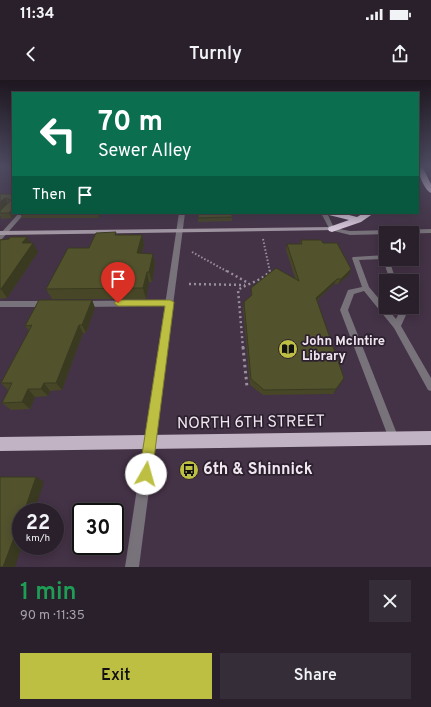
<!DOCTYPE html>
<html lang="en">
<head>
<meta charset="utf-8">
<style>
	:root { --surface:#29202c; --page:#352d38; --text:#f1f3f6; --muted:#a5a3a9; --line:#453e48; --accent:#bdbf43 }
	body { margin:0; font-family:Overpass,sans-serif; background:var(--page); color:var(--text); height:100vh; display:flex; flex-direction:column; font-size:15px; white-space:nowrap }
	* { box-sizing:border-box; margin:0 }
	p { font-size:13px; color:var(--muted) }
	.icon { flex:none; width:22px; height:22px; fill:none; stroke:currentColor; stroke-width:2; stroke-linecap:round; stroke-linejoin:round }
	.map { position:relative; height:487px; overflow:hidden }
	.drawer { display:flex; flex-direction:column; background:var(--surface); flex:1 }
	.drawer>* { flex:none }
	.top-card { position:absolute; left:12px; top:12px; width:407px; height:122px; border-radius:0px; box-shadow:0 2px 10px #0003,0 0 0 1px var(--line); background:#0b6e4f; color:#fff; overflow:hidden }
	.tools { position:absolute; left:379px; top:146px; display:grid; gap:8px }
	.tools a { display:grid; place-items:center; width:40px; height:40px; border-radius:0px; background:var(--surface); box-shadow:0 2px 10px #0003,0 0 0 1px var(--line); font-size:20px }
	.speed { position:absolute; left:12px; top:423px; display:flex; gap:8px; font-size:20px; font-weight:700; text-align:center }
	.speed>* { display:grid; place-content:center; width:52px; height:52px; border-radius:50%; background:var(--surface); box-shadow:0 2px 10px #0003,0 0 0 1px var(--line); line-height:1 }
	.speed small { font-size:10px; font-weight:400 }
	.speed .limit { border:2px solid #111; border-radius:6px; background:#fff; color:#111 }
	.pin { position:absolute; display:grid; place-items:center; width:34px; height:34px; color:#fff; margin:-41px -17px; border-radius:50% 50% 50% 0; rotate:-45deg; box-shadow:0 0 4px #0007 }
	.pin .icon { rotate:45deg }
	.me { position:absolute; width:44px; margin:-22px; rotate:7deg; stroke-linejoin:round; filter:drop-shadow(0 0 3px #0008) }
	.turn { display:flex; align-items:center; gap:14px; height:84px; padding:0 20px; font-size:18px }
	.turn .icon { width:52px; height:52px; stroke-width:2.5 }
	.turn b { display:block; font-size:28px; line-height:34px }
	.then { display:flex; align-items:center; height:38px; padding:0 20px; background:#0003; gap:8px; font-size:15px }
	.round { display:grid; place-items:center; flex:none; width:42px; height:42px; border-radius:0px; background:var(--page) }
	.head { display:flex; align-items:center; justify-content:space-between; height:68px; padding:0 20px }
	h1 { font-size:24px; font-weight:600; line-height:30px; color:#1e9e55 }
	.action { display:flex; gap:8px; margin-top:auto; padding:8px 20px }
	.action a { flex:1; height:46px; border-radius:0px; background:var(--accent); color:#111; font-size:16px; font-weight:600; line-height:46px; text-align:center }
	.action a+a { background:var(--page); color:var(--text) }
	.status { display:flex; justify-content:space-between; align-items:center; height:28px; padding:0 20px; background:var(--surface); direction:ltr }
	.status svg { height:11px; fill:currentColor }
	header { display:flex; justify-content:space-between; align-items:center; height:52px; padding:0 20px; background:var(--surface); font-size:18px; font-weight:600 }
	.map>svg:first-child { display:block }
</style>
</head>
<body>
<div class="status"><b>11:34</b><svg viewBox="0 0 49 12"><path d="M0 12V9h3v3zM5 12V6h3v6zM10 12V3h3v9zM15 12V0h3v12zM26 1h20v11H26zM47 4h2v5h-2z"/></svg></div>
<header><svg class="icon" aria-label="back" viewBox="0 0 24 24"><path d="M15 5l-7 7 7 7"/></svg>Turnly<svg class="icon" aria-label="share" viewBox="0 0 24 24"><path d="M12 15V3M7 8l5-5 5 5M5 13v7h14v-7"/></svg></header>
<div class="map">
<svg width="431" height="487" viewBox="0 0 431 487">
	<rect width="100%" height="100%" fill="#372a3a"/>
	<path fill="#443246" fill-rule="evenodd" d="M0,86H13V133H418V86H431V487H0ZM386,153H412V179H386ZM386,201H412V227H386ZM21,432H55V466H21ZM81,432H115V466H81Z"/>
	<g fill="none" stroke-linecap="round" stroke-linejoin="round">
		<g stroke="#998f9b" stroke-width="2" stroke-dasharray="1.5 2" stroke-linecap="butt">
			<path d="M263,159L270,192"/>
			<path d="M192,172L228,192"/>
		</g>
		<g stroke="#998f9b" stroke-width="2.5" stroke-dasharray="2 3" stroke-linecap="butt">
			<path d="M227,191L248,203"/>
			<path d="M189,204L245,205"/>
			<path d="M243,268L238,210C248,203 262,201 270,191"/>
		</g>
		<path stroke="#998f9b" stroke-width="3" stroke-dasharray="2.5 3.5" stroke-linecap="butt" d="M243,267L247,307"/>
		<g fill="#78727a" fill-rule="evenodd">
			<path d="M19,133H25L2,159L0,160V154Z"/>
			<path d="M386,175V179H389L396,201H390L383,179L359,180L369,207L396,239L398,235L396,227H404L406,235L401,246L431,298V311L428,310L394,248L364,211L354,214L348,230L399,359L398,363L394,364L390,363L389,359L340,230L348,210L362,207L352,178L353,177Z"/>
			<path d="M170,220L174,223L170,226L82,227L78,224L82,221Z"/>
			<path d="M0,221H47L51,224L47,227H0Z"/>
		</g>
		<g fill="#78727a" fill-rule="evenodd">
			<path d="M179,133H185L139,487H125Z"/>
			<path d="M321,133H327L334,148L350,151L431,149V153L350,155L330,150Z"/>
		</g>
		<path fill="#a297a3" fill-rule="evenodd" d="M332,147L335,149L334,150L0,155V151Z"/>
		<path fill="#c1b3c3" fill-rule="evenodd" d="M431,351V365L0,371V357Z"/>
		<g fill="#decde1" fill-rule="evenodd">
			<path d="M418,86H422L431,104V113C424,110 418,93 418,86Z"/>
			<path d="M328,133H341L357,137L364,133H374L361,142L332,152L329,151L328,149L329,147L349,140L329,135Z"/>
		</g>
	</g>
	<g fill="#474727">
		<path d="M0,114H13V133H18L12,138L2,139L0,136Z"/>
		<path d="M20,133H102L99,138H22Z"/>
		<path d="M232,137V141L198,142V138Z"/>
		<path d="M116,155H142L144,165L142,173L153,174L155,184L152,202H149L146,219H52L46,209L89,168Z"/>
		<path d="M27,157L30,163L38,172L7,218L0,219V160Z"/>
		<path d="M301,160L323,163L349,195L338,204H334L317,221L341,303L333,314L263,315L250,305L243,228L244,222L251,216V208L295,198L286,170L287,164H300Z"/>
		<path d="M92,220L95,228L86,253H83L62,310L50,311L48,316L35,317L30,329L11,330L2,323L9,311L1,303L29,251L25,246Z"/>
	</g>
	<g fill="#393a20">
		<path d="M5,118L8,124L0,131V122Z"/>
		<path d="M13,129V133H18L12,138L9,133Z"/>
		<path d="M98,133H102L99,138Z"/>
		<path d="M142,155L144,165L139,183L137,173Z"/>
		<path d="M27,157L32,165L33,163L38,172L7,218L1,209L22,163Z"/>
		<path d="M153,174L155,184L152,202L149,192Z"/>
		<path d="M351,189L349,195L338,204L341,199Z"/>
		<path d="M147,192L149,202L146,219L143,208Z"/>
		<path d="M337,199L334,204L314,223L316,218Z"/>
		<path d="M92,220L95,228L86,253L82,245Z"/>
		<path d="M79,245L83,253L62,310L56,303Z"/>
		<path d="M344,298L341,303L333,314L336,309Z"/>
		<path d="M44,303L50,311L48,316L41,309Z"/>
		<path d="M28,309L35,317L30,329L22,322Z"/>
		<path d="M36,397L44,402L34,432H24Z"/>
		<path d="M21,439V466H22L15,487H3Z"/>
	</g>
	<g fill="#52532d" stroke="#393a20">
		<path d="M0,114H13V129L9,133H0V131L11,120L5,118L0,122Z"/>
		<path d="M198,133H232V137L198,138Z"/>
		<path d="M116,152L115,155H142L137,173L153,174L149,192H147L143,208L46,209L68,168H89L96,153Z"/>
		<path d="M10,157H27L22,163H33L1,209H0V160L9,159Z"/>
		<path d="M301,160H321L323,163H337L351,189L341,199H337L316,218L344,298L336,309L264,310L251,299L244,222L252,215L251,208L276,188L299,201L287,164H302Z"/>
		<path d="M39,220H92L82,245H79L56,303H44L41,309H28L22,322L2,323L12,303H1L32,245L25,246Z"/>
		<path d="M0,397H36L24,432H21V439L3,487H0Z"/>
	</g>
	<linearGradient id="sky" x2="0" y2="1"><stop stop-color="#1e1720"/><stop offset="0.56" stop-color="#4d4a60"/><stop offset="1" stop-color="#4d4a60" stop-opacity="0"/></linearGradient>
	<rect width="431" height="154" fill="url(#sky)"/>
	<path fill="#bdbf43" stroke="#7b7c2c" d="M118,220H170L174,222L152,394L150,399L146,401L141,399L139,394L165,226H118L114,223Z"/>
	<defs>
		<g id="library-disc" transform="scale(1)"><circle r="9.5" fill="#bdbf43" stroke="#2d202f"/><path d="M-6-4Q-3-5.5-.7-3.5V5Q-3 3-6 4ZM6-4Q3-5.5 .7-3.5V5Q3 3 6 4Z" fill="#111"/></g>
		<g id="bus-disc" transform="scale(1)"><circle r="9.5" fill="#bdbf43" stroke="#2d202f"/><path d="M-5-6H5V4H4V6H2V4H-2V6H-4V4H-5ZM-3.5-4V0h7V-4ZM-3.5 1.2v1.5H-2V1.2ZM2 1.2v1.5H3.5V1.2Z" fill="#111"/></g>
	</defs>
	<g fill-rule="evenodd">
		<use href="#library-disc" x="288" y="269"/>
		<use href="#bus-disc" x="189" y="390"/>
	</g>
	<g text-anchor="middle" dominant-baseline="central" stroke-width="3.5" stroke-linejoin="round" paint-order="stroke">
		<g font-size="13" font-weight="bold" fill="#efe6f0" stroke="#2d202f" text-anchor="start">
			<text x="302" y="262">John McIntire<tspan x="302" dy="15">Library</tspan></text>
		</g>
		<g font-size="16" fill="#efe6f0" stroke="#2d202f">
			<text transform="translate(251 343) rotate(-1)">NORTH 6TH STREET</text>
		</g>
		<g font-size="16" font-weight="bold" fill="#efe6f0" stroke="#2d202f" text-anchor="start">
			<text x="203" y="390">6th &amp; Shinnick</text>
		</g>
	</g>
</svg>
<div class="tools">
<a><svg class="icon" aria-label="sound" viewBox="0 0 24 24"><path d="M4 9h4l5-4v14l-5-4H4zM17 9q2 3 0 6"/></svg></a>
<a><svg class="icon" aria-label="layers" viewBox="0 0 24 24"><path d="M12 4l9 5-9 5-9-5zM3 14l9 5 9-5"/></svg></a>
</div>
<div class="speed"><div>22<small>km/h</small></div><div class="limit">30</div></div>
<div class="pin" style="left:118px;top:223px;background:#d93025"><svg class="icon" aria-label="arrive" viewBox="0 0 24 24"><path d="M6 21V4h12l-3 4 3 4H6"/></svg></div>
<svg class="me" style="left:146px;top:394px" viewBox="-20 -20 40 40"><circle r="19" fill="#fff"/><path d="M0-13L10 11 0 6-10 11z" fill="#bdbf43"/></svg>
<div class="top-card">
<div class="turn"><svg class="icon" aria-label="left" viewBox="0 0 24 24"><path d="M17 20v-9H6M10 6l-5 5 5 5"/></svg><div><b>70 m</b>Sewer Alley</div></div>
<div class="then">Then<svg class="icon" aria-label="arrive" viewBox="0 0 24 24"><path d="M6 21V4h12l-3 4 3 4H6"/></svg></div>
</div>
</div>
<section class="drawer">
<div class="head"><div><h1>1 min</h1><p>90 m · 11:35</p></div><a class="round"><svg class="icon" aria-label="close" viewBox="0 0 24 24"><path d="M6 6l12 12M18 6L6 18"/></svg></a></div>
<div class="action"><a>Exit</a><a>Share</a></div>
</section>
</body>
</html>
